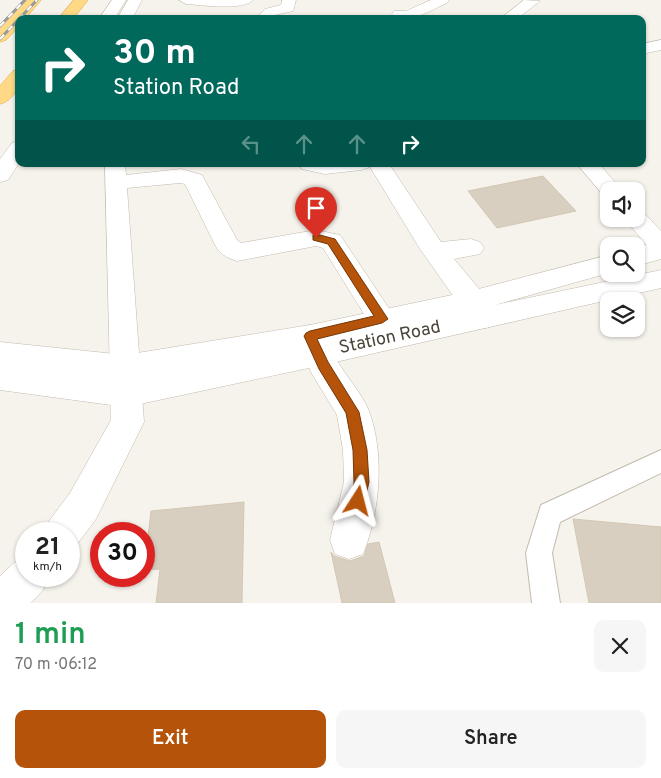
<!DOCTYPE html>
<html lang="en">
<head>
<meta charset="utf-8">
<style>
	:root { --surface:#fff; --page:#f6f6f6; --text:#222; --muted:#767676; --accent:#b45309 }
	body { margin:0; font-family:Overpass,sans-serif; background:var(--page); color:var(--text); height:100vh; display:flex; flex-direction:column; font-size:19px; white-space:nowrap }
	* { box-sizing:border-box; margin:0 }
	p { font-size:16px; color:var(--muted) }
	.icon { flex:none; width:28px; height:28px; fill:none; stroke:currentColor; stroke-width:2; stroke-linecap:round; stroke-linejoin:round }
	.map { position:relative; height:603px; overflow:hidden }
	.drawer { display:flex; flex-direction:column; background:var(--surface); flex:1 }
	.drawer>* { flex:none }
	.banner { position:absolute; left:15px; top:15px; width:631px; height:152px; border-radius:10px; box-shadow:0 1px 4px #0004; background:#00695c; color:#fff; overflow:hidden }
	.buttons { position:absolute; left:600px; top:182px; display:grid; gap:10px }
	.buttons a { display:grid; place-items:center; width:45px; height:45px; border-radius:10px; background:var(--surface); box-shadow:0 1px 4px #0004; font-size:25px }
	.speed { position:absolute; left:15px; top:522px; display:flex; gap:10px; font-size:25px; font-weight:700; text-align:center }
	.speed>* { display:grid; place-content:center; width:65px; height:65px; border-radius:50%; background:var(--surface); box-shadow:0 1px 4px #0004; line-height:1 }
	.speed small { font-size:12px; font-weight:400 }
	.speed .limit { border:8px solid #d22; background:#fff; color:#111 }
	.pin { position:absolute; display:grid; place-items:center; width:42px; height:42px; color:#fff; margin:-51px -21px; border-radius:50% 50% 50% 0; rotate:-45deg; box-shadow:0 0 5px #0007 }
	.pin .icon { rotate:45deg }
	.me { position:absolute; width:55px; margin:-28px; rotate:9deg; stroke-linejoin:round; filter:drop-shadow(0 0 4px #0008) }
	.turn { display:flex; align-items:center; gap:18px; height:105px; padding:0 15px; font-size:22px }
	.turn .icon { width:65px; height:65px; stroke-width:2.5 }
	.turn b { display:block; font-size:35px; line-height:42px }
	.lanes { display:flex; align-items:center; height:48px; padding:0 15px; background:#0003; justify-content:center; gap:25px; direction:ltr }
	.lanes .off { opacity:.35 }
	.round { display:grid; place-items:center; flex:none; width:52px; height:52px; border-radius:10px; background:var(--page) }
	.overview { display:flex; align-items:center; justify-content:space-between; height:85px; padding:0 15px }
	h1 { font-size:30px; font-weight:600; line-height:38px; color:#1e9e55 }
	.button { display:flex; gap:10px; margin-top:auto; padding:10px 15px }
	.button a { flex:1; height:58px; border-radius:10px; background:var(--accent); color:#fff; font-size:20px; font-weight:600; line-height:58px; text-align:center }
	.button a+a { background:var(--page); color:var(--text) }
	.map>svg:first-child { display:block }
</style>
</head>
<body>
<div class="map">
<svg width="661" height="603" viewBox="0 0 661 603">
	<rect width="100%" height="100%" fill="#f6f3ec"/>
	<g fill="#d8cfc1" stroke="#d3c7b4">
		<path d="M543,176L576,211L497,228L468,191Z"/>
		<path d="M244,502L242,603H156L160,569L144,570L151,511Z"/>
		<path d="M573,519L661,527V603H589Z"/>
		<path d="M379,542L395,603H342L331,552L334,556L350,561L364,556L368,544Z"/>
	</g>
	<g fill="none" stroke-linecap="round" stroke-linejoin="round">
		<g stroke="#c2bbae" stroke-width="2">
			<path id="service" d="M661,450V473L560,522L552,553L560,603H532L526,553L541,505Z"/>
		</g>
		<g stroke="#c2bbae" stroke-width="1">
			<g id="minor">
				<path d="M128,0H142L132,19H117Z"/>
				<path d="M179,0H253C244,11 200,5 186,4Z"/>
				<path d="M282,0H296L293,11L275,15L271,19H255L265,9L281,5Z"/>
				<path d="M431,0H449L447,3C429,11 414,22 394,17L392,14L394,11H406Z"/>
				<path d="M524,0L540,1L517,19H500Z"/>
				<path d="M661,40V50L642,54V44Z"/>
				<path d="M105,164H125L126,175L181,169L202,175L237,240L241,243L316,230L340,235L396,319L392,327L382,330L372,327L323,248L316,246L237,261C227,258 220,254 215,245L185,184L180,183L127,188L144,422L96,519L75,547L69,550V534H43L49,521L70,493L111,420Z"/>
				<path d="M299,164H389L441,242L471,239L480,242L484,248L480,254L454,259L496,309L500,317L496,325L486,328L476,325L461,307L420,249L370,167L361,170L325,174L302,169Z"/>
				<path d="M577,164H599L623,191H609V197L604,196Z"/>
				<path d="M636,210L644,213L661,231V254L652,252L625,219H636Z"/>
				<path d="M310,325L320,328C326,338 330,349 336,359C346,376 361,392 369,411C385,454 380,512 363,554L349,559L335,554L330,540L344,482L343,450L337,415L312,374L295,336L300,328Z"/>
				<path d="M26,557V576H49L43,590L31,603H0V576L15,562Z"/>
			</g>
		</g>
		<g stroke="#c2bbae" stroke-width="1">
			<g id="tertiary">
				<path d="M112,0H126L114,19H99Z"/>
				<path d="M19,141V163L8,180L0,182V159L12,143Z"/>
				<path d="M661,241V259L636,266V248Z"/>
				<path d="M609,255V273L495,305L661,270V288L318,366L126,407L0,390V342L125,355L310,325L471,291Z"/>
			</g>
		</g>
		<g stroke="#e0a43c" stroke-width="1">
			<g id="trunk">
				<path d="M26,0H41L25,19H19V26L6,40L0,42V28Z"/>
				<path d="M74,0H88L73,19H58Z"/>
				<path d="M19,70C19,84 17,99 0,104V86L13,71Z"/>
			</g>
		</g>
		<use href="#service" fill="#fff" fill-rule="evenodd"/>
		<use href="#minor" fill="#fff" fill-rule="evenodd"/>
		<use href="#tertiary" fill="#fff" fill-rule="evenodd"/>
		<use href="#trunk" fill="#ffd985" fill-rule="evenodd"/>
		<g stroke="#9a9a9a" stroke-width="3">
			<g id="rail">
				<path d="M19,19L37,0"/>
				<path d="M0,26L25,0"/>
				<path d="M0,39L19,19"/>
			</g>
		</g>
		<use href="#rail" stroke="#fff" stroke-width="2" stroke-dasharray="6" stroke-linecap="butt"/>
	</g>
	<path fill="#b45309" stroke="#753606" d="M316,234L335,239L388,319L382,323L317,339L328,362L359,412L367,450L369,482L363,507L358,509L352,507L350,501L354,482L353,450L346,413L319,369L304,336L306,333L310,331L374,316L328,244L313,240V235Z"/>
	<g text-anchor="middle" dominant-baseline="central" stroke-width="4.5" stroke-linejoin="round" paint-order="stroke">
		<g font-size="18" fill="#4b4439" stroke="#fff">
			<text transform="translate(390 338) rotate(-12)">Station Road</text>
		</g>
	</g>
</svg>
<div class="buttons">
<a><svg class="icon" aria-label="sound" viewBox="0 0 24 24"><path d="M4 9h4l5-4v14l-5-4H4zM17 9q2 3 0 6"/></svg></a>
<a><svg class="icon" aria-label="search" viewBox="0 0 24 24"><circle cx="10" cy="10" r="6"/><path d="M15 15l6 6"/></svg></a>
<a><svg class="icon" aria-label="layers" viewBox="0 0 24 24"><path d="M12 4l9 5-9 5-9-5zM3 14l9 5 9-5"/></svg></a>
</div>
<div class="speed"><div>21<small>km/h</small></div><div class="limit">30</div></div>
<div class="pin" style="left:316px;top:238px;background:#d93025"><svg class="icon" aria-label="arrive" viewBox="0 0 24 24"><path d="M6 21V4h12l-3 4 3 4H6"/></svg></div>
<svg class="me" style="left:358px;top:501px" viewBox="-20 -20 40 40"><path d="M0-17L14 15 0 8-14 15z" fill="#b45309" stroke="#fff" stroke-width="4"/></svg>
<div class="banner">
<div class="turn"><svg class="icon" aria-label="right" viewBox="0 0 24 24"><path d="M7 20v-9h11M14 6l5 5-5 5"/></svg><div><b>30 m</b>Station Road</div></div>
<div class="lanes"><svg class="icon off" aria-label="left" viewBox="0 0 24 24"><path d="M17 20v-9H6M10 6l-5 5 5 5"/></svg><svg class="icon off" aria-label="ahead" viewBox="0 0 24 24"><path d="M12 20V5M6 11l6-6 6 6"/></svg><svg class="icon off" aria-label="ahead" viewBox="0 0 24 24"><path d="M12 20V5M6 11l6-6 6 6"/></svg><svg class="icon" aria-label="right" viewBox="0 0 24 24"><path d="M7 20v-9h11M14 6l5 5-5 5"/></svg></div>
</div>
</div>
<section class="drawer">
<div class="overview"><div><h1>1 min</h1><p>70 m · 06:12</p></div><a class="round"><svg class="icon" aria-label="close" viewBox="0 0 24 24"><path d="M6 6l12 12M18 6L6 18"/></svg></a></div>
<div class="button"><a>Exit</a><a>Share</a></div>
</section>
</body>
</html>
